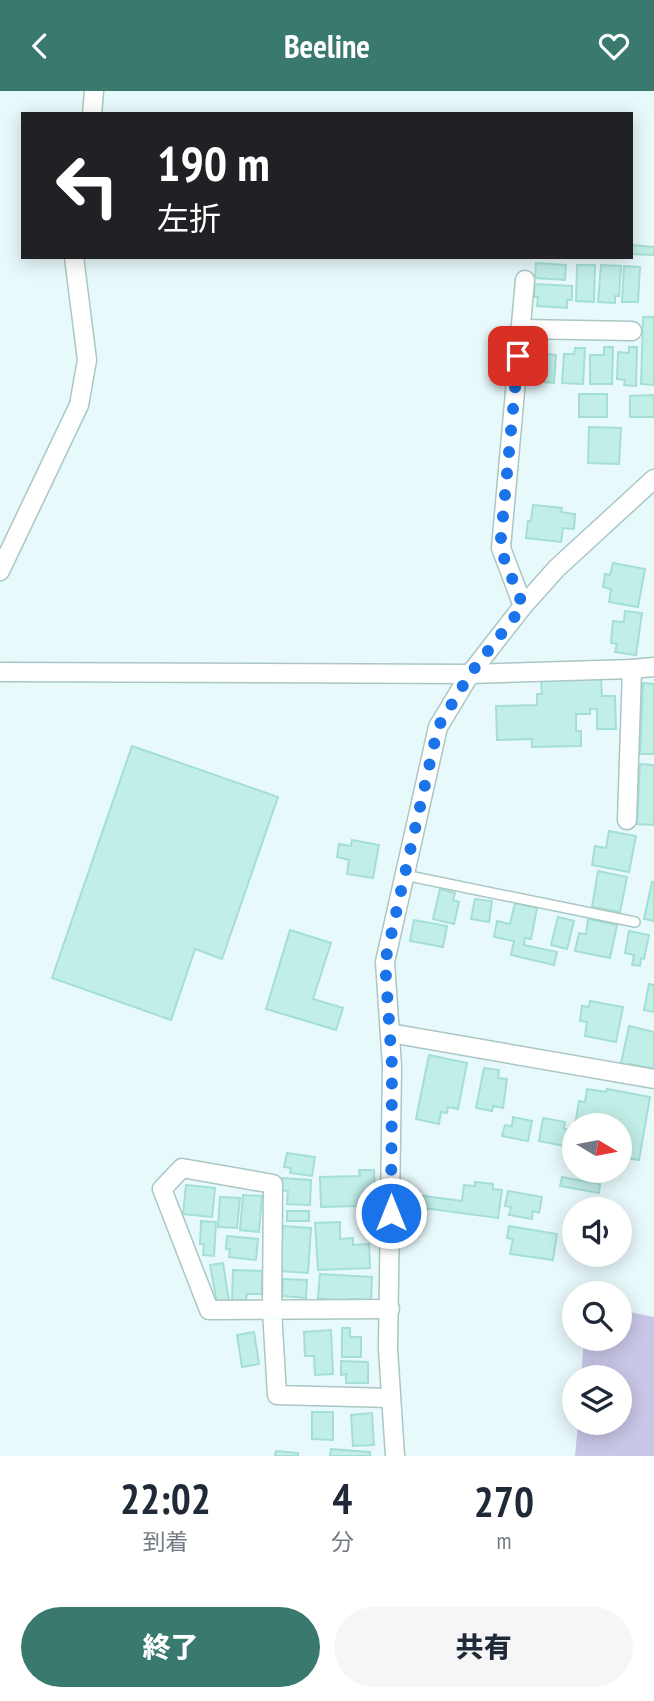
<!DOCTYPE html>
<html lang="ja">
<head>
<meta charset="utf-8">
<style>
	:root { --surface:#fff; --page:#f6f6f7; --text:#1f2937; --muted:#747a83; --accent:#39796e }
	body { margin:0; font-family:"PT Sans Narrow","Noto Sans JP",sans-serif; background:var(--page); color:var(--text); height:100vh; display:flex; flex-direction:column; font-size:26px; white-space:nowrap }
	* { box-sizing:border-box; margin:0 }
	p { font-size:23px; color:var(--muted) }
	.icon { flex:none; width:38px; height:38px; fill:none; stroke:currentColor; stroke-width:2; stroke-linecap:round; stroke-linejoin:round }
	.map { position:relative; height:1365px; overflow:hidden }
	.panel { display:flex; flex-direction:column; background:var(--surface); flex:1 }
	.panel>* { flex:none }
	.top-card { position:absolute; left:21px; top:21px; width:612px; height:147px; border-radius:0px; box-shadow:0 4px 18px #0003; background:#202124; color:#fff; overflow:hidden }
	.needle { width:46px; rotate:100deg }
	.fabs { position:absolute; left:562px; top:1022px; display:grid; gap:14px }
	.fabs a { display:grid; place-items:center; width:70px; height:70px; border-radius:50%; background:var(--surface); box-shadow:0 4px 18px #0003; font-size:35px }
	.pin { position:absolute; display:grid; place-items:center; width:60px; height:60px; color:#fff; margin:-30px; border-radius:14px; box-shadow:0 4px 10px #0006 }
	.me { position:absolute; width:77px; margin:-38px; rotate:0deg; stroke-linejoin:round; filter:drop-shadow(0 0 5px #0008) }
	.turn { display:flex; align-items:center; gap:24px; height:147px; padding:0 21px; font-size:32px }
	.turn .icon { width:91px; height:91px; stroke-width:2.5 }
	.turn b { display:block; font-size:49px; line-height:60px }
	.eta { display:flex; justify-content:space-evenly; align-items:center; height:119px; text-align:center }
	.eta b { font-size:42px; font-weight:800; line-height:49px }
	.action { display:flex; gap:14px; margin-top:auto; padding:14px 21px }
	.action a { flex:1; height:80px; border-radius:42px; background:var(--accent); color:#fff; font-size:28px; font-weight:800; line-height:80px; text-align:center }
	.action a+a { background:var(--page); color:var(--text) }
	header { display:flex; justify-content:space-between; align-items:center; height:91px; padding:0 21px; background:var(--accent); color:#fff; font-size:32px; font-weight:800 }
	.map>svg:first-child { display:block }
</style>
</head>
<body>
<header><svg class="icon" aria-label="back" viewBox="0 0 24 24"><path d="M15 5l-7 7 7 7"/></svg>Beeline<svg class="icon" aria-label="heart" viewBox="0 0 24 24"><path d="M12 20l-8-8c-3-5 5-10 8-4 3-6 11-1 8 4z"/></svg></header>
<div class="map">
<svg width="654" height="1365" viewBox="0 0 654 1365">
	<rect width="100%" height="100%" fill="#e8f9fb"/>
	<path fill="#c9c7e7" d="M620,1219L654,1226V1365H575L578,1332H620V1286H581L584,1248H620Z"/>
	<g fill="#c2eee8" stroke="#a3dfd6" stroke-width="2">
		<path d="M632,154L654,156V164L632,163Z"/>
		<path d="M536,172L566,174L565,189L535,187Z"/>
		<path d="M577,174H595L594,211L576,210Z"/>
		<path d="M601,174L621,175L619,205H615V212L598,211Z"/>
		<path d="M624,175L640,176L638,211H622Z"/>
		<path d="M535,193L572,195V209H567V217L537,215L538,206H534Z"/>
		<path d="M643,226H654V294L641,293Z"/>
		<path d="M604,256H613L612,293H590V264H604Z"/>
		<path d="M629,256H637L636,295L624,294L625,289L617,288L618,261L629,262Z"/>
		<path d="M575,257H585L583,293L562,292L564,263H574Z"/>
		<path d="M534,262L556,264L554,292L533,290Z"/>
		<rect x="579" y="303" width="28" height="23"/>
		<path d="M654,304V326H630V305Z"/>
		<path d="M589,336L621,337L619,373L588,372Z"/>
		<path d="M533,414L562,417L561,421L575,423L574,438L563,437L561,451L526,447L528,430H531Z"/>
		<path d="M613,472L645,478L638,516L609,511L611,498L603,496L605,483L610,484Z"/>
		<path d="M625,520L642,522L636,564L615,561L617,553L611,552L613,530L624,531Z"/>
		<path d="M601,587L602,605H615L616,638H597V618H590V623H576V640H581V655L532,656V648L497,649L496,615L537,614V603H542L541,589Z"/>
		<path d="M643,592L654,593V663H640Z"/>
		<path d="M132,655L278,706L222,868L195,858L171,929L52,887Z"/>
		<path d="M640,673L654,674V734L637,733Z"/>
		<path d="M609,740L636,745L629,781L592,774L595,755L606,757Z"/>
		<path d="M352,749L379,754L373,787L347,783L349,769L337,766L339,753L351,755Z"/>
		<path d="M598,780L627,786L620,821L592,816Z"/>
		<path d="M652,791H654V830L644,828Z"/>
		<path d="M440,798L455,802L453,809L459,811L454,833L433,828Z"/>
		<path d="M475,808L492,810L489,831L471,828Z"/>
		<path d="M515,812L537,817L531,848L525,847L524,854L557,861L554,874L511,864L514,850L494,846L497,830L510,833Z"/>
		<path d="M558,826L574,830L567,858L551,854Z"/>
		<path d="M588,828L617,834L610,867L575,860L579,842L586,843Z"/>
		<path d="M414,829L447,835L443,856L410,850Z"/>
		<path d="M290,839L331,852L313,908L343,917L336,939L266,918Z"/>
		<path d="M629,840L649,844L644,868L641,867L640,875L632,874L634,864L625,862Z"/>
		<path d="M649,893L654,894V921L644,919Z"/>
		<path d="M590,910L623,916L616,951L585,945L587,931L580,930L582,915L589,916Z"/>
		<path d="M629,935L654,941V978L630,973L629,979L620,977Z"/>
		<path d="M429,964L467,972L458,1018L448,1016L447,1022L441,1021L439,1033L416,1028Z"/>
		<path d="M484,977L499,979L498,987L507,988L503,1017L493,1015L492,1020L476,1017Z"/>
		<path d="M587,998L606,1001L607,998L650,1006L639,1069L620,1066V1034H575L579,1010L585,1011Z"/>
		<path d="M513,1026L532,1030L528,1050L502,1045L505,1034L512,1035Z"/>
		<path d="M543,1027L565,1031L564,1038L574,1039V1057L539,1050Z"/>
		<path d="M287,1062L315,1066L312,1085L290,1082L291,1077L284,1076Z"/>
		<path d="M359,1079H374L375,1110H358V1115L321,1116L320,1086L360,1085Z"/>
		<path d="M562,1086L600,1093L599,1102L560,1095Z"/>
		<path d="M282,1087L311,1089L310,1114L287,1113L288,1100L281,1099Z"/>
		<path d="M475,1091L493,1093V1098L502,1099L498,1127L415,1116L416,1104L462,1110L464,1094L475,1095Z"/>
		<path d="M186,1094L215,1097L212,1126L183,1123Z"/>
		<path d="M508,1100L542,1106L539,1122L533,1120L532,1128L509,1124L511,1116L505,1115Z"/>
		<path d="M243,1104L262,1105L259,1141L240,1139Z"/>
		<path d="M220,1106L240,1107L237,1137L218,1136Z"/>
		<rect x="287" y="1120" width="22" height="10"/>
		<path d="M201,1130L216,1131L214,1165L203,1164L204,1153H200Z"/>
		<path d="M340,1131V1148L353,1147V1154L369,1153L370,1177L318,1179L315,1132Z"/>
		<path d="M283,1135L311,1137L308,1182L280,1180Z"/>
		<path d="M509,1135L557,1143L553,1169L510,1163L513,1148L507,1147Z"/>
		<path d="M227,1145L258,1148L256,1169L229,1166L230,1158H226Z"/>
		<path d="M223,1172L229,1210L217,1212L210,1174Z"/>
		<path d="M233,1179L262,1180V1203H247L246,1209H232Z"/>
		<path d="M320,1183L372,1186L371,1209L349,1208V1211L318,1207Z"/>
		<path d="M283,1188L307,1189L306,1207L282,1205Z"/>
		<path d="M342,1237H350V1246H361V1266H342Z"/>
		<path d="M331,1239L333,1283L315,1284L314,1265H305L304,1241Z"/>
		<path d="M254,1241L259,1273L242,1276L237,1244Z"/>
		<path d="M341,1270L368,1271V1292H346V1283L341,1284Z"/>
		<path d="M312,1321H333V1349L312,1348Z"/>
		<path d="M372,1322L374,1354L353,1355L351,1324Z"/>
		<path d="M331,1358L370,1361V1365H330Z"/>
		<path d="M276,1360L298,1362V1365H275Z"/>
	</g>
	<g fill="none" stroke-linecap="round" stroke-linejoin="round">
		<g stroke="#aac7c4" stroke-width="12">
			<path id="lane" d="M404,784L635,831"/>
		</g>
		<g stroke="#aac7c4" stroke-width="21">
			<g id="street">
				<path d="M92,23L94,0"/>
				<path d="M521,238L632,240"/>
				<path d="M0,480L79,314L87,269L74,166"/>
				<path d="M523,515L501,457L525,189"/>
				<path d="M0,581L470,583L632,578L654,576"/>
				<path d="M627,729L632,578"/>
				<path d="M390,942L654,988"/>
				<path d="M390,1218L209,1219L162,1098L182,1077L273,1093L272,1219L277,1304L391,1307"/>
				<path d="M395,1365L388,1258L392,975L385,871L438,636L470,583L523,515L557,477L654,388"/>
			</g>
		</g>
		<use href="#lane" stroke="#fff" stroke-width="9"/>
		<use href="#street" stroke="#fff" stroke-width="18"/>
	</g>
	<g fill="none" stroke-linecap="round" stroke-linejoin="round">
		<path stroke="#1a73e8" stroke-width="12" stroke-dasharray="0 21.6" d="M391,1122L392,975L385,871L438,636L470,583L523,515L500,457L518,265"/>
	</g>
</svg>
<div class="fabs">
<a><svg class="needle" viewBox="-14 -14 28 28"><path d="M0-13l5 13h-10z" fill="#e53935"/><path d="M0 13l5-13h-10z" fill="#747a83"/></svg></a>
<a><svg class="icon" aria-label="sound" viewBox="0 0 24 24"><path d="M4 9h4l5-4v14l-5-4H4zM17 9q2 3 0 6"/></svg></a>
<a><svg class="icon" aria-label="search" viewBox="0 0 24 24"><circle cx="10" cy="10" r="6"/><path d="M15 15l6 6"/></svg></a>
<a><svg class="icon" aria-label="layers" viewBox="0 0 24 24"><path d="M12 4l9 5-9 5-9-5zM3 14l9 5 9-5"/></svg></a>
</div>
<div class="pin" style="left:518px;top:265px;background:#d93025"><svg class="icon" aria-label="arrive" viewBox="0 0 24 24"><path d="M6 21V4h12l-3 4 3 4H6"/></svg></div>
<svg class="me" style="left:391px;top:1122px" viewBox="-20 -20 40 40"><circle r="17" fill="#1a73e8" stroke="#fff" stroke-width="3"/><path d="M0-11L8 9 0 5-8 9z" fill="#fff"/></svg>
<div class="top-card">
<div class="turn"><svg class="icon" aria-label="left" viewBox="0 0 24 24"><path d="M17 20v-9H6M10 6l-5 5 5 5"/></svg><div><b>190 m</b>左折</div></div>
</div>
</div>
<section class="panel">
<div class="eta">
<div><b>22:02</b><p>到着</p></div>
<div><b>4</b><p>分</p></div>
<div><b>270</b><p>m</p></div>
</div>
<div class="action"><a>終了</a><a>共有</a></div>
</section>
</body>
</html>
